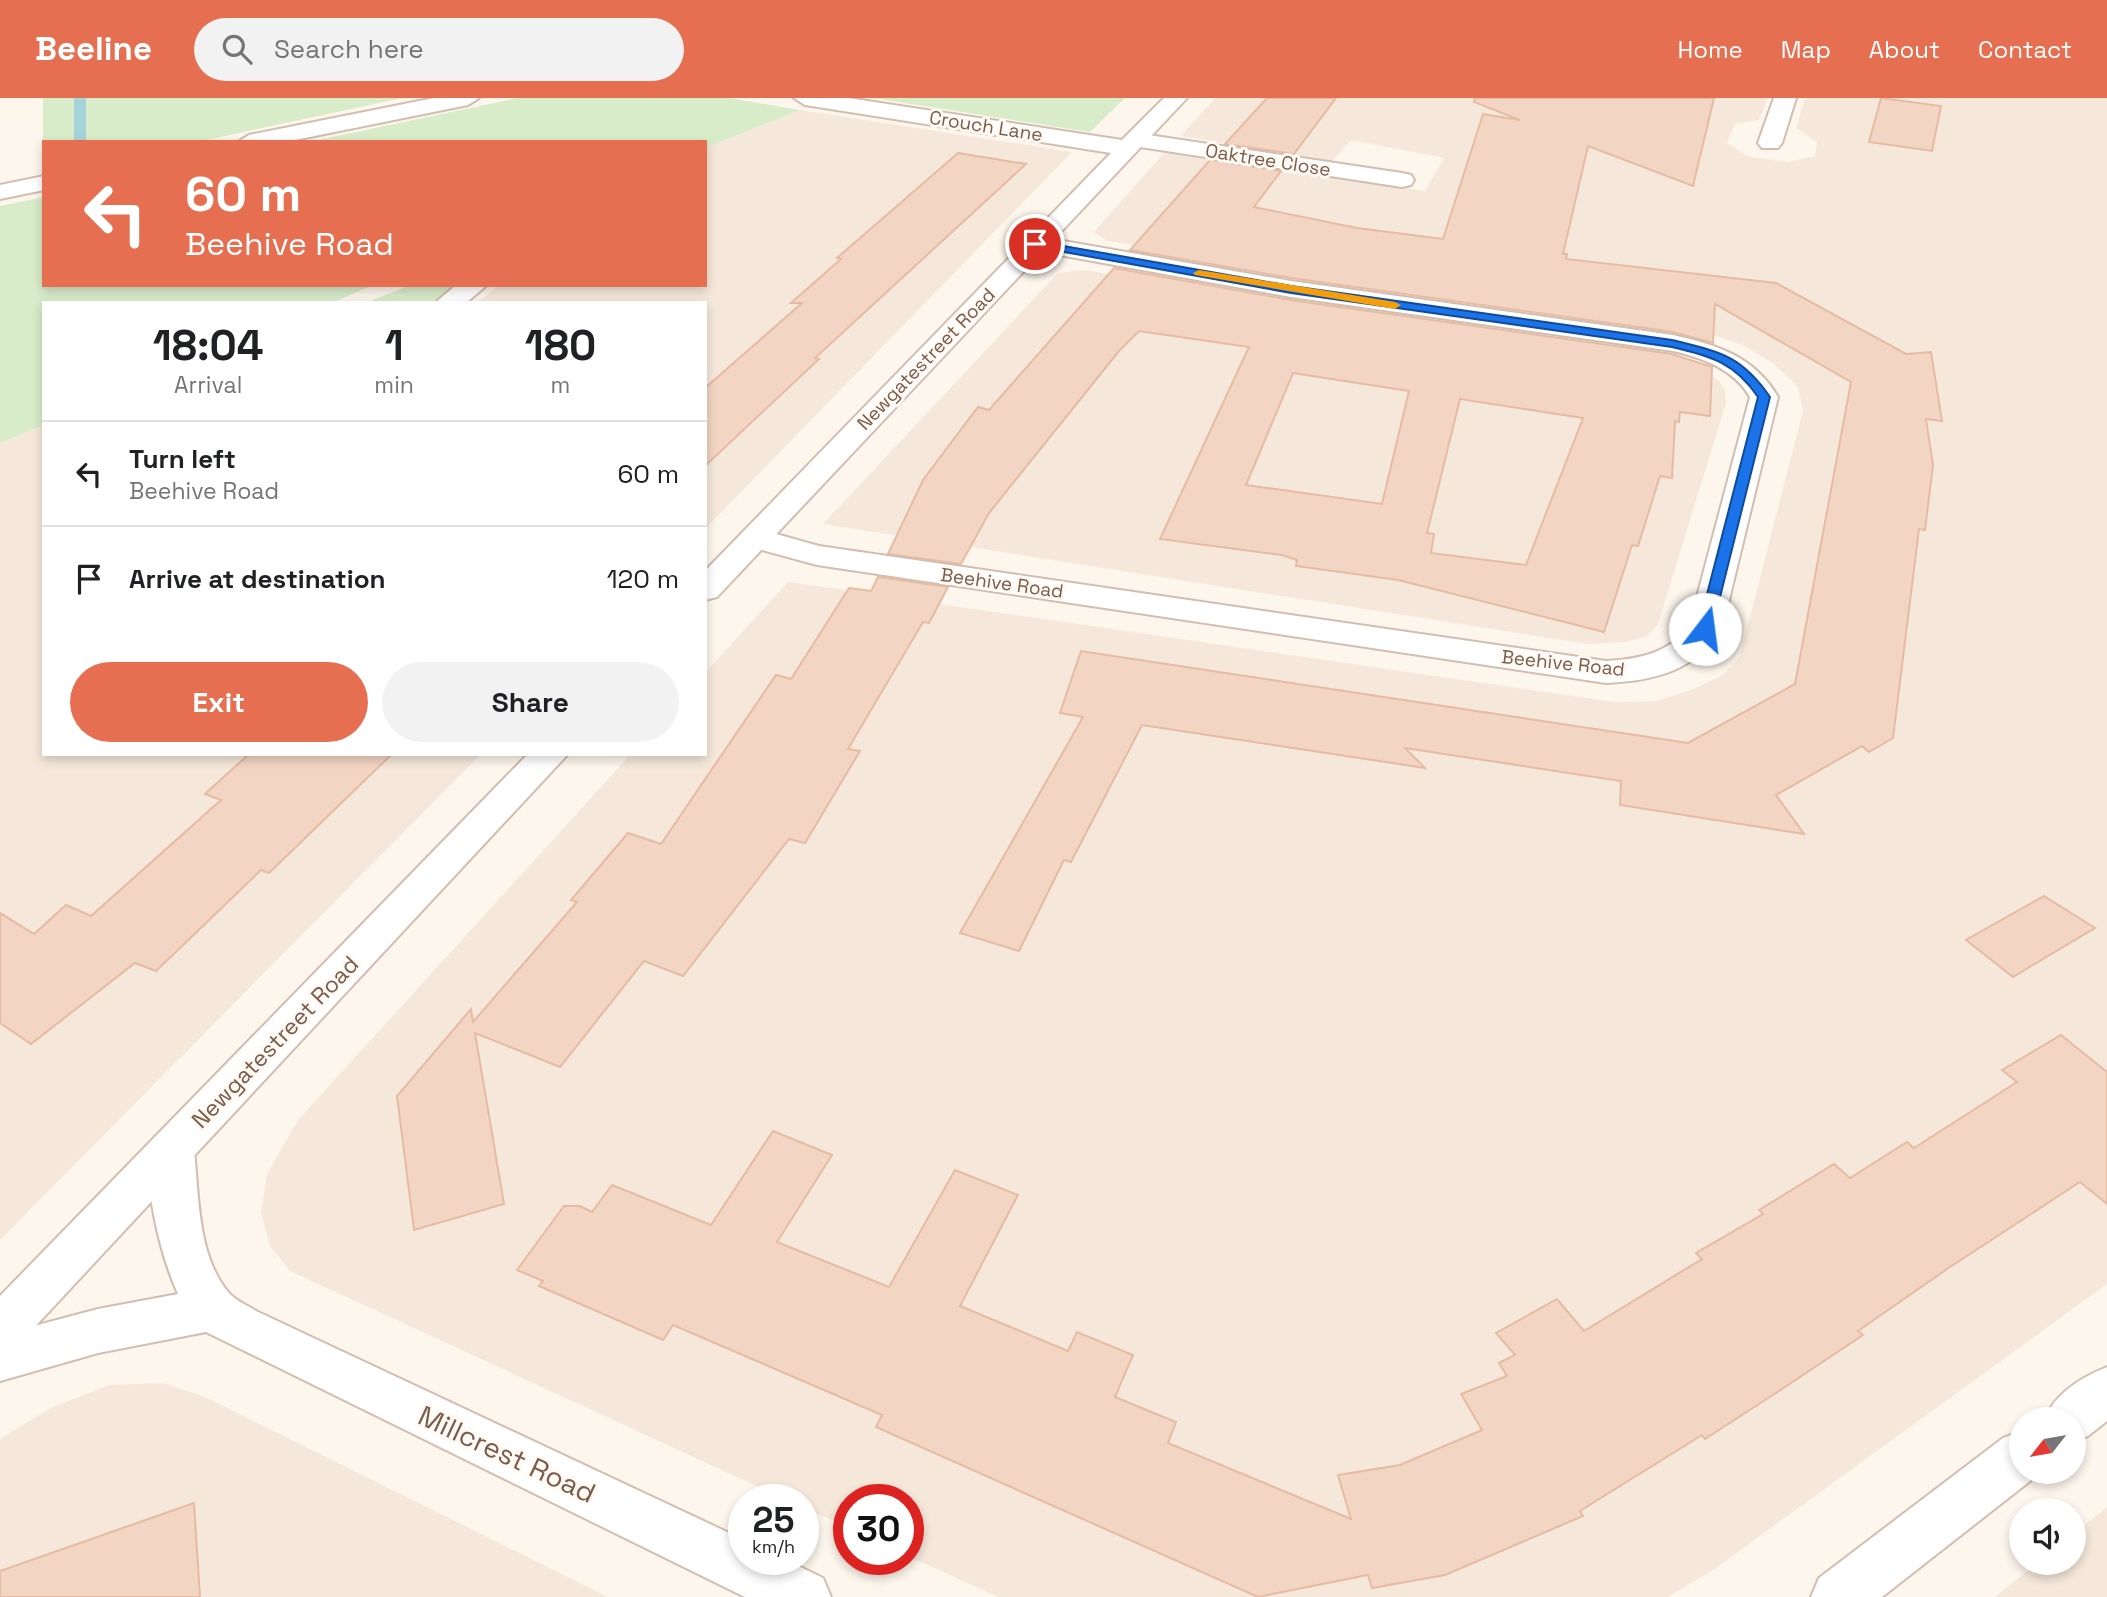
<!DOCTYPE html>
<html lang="en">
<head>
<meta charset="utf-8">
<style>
	:root { --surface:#fff; --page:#f2f2f2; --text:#202124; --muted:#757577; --line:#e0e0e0; --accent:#e76f51 }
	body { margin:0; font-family:"Space Grotesk",sans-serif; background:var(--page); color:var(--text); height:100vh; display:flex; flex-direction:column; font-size:26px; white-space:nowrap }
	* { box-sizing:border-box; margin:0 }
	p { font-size:23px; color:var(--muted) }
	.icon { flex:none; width:38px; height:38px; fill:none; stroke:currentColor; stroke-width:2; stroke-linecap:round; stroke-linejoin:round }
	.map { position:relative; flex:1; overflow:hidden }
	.drawer { position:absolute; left:42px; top:203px; width:665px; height:455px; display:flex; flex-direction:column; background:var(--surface); border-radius:0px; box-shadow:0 4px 10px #0003 }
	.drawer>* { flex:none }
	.guide { position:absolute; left:42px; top:42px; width:665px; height:147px; border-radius:0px; box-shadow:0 4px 10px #0003; background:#e76f51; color:#fff; overflow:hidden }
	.needle { width:46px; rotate:239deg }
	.buttons { position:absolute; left:2009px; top:1309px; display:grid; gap:14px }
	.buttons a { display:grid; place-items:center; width:77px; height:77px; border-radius:50%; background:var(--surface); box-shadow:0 4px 10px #0003; font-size:35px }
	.speed { position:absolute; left:728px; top:1386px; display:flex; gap:14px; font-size:35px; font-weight:700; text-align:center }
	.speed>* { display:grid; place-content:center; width:91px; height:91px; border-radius:50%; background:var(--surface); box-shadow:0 4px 10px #0003; line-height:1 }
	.speed small { font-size:18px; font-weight:400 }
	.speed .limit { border:10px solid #d22; background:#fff; color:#111 }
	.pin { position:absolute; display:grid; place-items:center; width:60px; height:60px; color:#fff; margin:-30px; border:4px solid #fff; border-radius:50%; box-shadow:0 2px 7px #0007 }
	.me { position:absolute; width:77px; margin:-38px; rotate:15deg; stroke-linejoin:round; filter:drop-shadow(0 0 5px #0008) }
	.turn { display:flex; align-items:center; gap:24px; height:147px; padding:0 28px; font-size:32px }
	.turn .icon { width:91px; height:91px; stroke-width:2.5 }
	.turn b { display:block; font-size:49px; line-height:60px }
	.eta { display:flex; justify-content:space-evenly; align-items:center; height:119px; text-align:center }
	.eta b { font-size:42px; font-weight:800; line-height:49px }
	.action { display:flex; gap:14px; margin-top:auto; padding:14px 28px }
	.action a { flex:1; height:80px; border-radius:42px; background:var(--accent); color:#fff; font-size:28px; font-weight:800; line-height:80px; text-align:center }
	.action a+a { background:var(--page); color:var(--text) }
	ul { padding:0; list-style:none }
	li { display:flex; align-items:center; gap:21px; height:105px; padding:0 28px; border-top:2px solid var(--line) }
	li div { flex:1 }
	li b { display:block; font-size:26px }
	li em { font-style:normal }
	header { display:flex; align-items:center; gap:42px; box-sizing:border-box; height:98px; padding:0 35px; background:var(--accent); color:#fff }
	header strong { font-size:33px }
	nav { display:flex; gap:38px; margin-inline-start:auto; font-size:24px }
	.search { width:490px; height:63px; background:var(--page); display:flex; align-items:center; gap:18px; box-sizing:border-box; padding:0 24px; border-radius:38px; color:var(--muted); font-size:26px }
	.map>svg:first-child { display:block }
</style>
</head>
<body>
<header>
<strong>Beeline</strong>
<div class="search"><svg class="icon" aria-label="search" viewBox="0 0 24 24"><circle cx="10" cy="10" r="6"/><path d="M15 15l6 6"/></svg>Search here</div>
<nav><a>Home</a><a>Map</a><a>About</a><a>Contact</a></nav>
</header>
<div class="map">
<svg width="2107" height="1499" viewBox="0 0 2107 1499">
	<rect width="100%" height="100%" fill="#fdf6ec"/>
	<g fill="#f5e8da">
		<path d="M1215,0H1768L1759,22L1735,26L1727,45L1749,59L1788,64L1815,58L1817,44L1796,30L1805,0H2107V1186L1713,1472L1668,1499H998L908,1458V1402H849V1430L803,1409V1402H787L290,1173L270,1148L261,1114L267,1076L298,1022L631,656H705V575L788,484L1614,604L1657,603L1691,592L1723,577L1740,558L1803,313L1798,289L1773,265L1742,247L1707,235L1107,143L1094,134L1164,55L1425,93L1444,60L1351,42L1332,63L1181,38Z"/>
		<path d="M800,12L1072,54L705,431V205H476L500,187H705V50Z"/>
		<path d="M1085,172L1267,206L1701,272L1718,282L1725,292L1726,305L1658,526L1647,538L1625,544L1588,546L823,426L1058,175Z"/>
		<path d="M44,327V656H481L0,1142V345Z"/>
		<path d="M163,1285L205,1299L608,1499H0V1341L51,1310L109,1287Z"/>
		<path d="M2107,1409V1499H1995L2037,1465H2074V1436Z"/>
	</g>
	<g fill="#d8ecc9">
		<path d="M43,0H402L197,44H44L43,77Z"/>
		<path d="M518,0H729L800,12L705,50V44H308Z"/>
		<path d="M873,0H1125L1090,34Z"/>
		<path d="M44,99V187H373L332,205H44V327L0,345V108Z"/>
		<path d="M411,187H456L433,205H365Z"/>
	</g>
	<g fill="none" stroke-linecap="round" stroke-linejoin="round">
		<rect fill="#a5d3da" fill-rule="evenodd" x="74" y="0" width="12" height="44"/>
	</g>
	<g fill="#f3d5c3" stroke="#e6bba3" stroke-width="2" fill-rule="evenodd">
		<path d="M1267,0H1336L1294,56L1225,46Z"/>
		<path d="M1475,0H1714L1693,88L1588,48L1563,156H1567L1566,161L1776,185L1906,256L1931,254L1942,323L1926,321L1933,367L1925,432L1919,431L1893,640L1869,654L1862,648L1776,697L1804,736L1620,707L1621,683L1405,650L1425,670L1142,627L1071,764L1064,762L1019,853L960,835L1083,619L1060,615L1081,553L1688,645L1795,586L1851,284L1715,206L1713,245L1673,234L1291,180L1130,152L1210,62L1281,73L1254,109L1357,130L1443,141L1483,16L1520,22L1474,4Z"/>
		<path d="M1881,0L1941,8L1932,53L1869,44Z"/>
		<path d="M958,55L1026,66L815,260L819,261L705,368V290L802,205H791L841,161L837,160Z"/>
		<path d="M1114,170L1291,202L1672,256L1712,269L1710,318L1680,314L1679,324L1675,323L1672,380L1660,378L1638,448L1632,447L1604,534L1398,482L1296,468L1297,462L1282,457L1160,441L1249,249L1139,233L1119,253L989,415L961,466L888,456L923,382L978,309L989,312ZM1293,275L1409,293L1382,406L1246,387ZM1460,301L1583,320L1526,467L1431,455L1434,436L1427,435Z"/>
		<path d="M878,479L948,489L929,525L923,524L848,651L860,653L805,745L789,741L683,878L644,863L560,969L475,935L504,1106L414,1132L397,998L471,911L473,924L577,804L571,802L628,735L661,746L776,577L791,581L849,490L871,493Z"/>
		<path d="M249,656H392L269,775L261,772L156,873L135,865L31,946L0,925V815L34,836L66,807L91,818L221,702L205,696Z"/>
		<path d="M2044,798L2095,830L2013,879L1966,842Z"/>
		<path d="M2061,937L2107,974V1106L2080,1084L1947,1171L1858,1233L1863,1237L1779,1293L1705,1341L1702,1337L1580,1413L1583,1418L1445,1477L1372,1490L1368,1477L1258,1499L876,1329L882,1317L673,1227L663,1242L539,1188L543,1183L517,1172L564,1108H580L592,1114L612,1087L711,1127L773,1033L832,1057L777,1144L889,1189L955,1072L1018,1097L960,1208L1068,1253L1077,1234L1133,1257L1115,1299L1176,1324L1168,1345L1351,1421L1338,1377L1400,1367L1482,1332L1461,1296L1507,1278L1499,1265L1515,1257L1496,1235L1557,1201L1584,1233L1702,1161L1696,1155L1763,1116L1759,1112L1834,1066L1850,1080L1907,1044L1914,1050L2017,984L2002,972Z"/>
		<path d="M194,1405L200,1499H0V1473Z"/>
	</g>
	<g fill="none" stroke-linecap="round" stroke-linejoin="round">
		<g stroke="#d1beb0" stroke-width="4">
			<g id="minor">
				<path d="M1774,0H1796L1782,45L1778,50H1762L1758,45Z"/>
				<path d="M1135,35L1402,75L1411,77L1414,82L1411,87L1402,89L1127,47L1123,42L1127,37Z"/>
				<path d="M1035,138L1291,183L1673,237C1717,247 1754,258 1778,299L1722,531C1695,573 1654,583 1606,585L817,467L744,447L739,440L744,433L755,430L819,448L1606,563C1639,561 1667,556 1689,529L1750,299C1734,271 1703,260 1673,253L1291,199L1026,151L1022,146L1026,141Z"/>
				<path d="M456,187H487L466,205H435Z"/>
				<path d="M171,1034L187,1040L194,1053C199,1098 197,1158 229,1195C236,1203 247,1207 256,1213L744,1442V1461H784L823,1480L831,1499H745L206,1234L98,1255L0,1283V1237L98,1211L178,1196C162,1161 138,1074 155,1040Z"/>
				<path d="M2107,1269V1323L2088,1338L2074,1344V1321H2045C2055,1295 2082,1279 2107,1269Z"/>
				<path d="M2021,1333V1374L2039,1376L1882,1499H1811L1819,1480L2003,1340Z"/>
			</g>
		</g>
		<g stroke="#d1beb0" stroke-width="4">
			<g id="tertiary">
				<path d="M434,0H479L468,7L285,44H238L249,37Z"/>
				<path d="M794,0H848L1122,42L1164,0H1187L717,499L705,502V473L1111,55L805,7Z"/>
				<path d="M44,78V92L0,101V87Z"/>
				<path d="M528,656H568L17,1248L0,1254V1198Z"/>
			</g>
		</g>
		<use href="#minor" fill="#fff" fill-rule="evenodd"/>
		<use href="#tertiary" fill="#fff" fill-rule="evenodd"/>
	</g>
	<path fill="#1a73e8" stroke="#114b97" stroke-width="2" d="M1035,143L1291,188L1672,242C1720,254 1741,257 1770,299L1712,531L1705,536L1698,531L1758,299C1735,265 1711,258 1672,249L1291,195L1031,148L1030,146Z"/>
	<path fill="#f59e0b" d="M1199,172L1395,204L1401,207L1395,211L1195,177L1193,175Z"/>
	<g text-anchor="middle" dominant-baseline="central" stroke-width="6" stroke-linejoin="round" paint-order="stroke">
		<g font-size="19" fill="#7a5c4d" stroke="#fffaf3">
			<text transform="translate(986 28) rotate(9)">Crouch Lane</text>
			<text transform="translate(1268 62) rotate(9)">Oaktree Close</text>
			<text transform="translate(926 261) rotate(-46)">Newgatestreet Road</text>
			<text transform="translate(1002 485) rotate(8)">Beehive Road</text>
			<text transform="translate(1563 565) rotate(6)">Beehive Road</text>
		</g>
		<g font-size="23" fill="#7a5c4d" stroke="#fffaf3">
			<text transform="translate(275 944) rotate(-46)">Newgatestreet Road</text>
		</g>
		<g font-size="28" fill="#7a5c4d" stroke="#fffaf3">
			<text transform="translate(507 1356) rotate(25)">Millcrest Road</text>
		</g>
	</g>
</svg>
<div class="buttons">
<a><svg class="needle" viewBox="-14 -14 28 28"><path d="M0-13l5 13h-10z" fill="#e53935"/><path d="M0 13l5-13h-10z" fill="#757577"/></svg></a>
<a><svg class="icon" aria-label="sound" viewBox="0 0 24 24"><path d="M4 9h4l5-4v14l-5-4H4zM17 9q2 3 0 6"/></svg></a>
</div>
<div class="speed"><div>25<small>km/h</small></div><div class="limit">30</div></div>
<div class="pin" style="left:1035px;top:146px;background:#d93025"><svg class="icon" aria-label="arrive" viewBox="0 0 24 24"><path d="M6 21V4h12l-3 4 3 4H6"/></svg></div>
<svg class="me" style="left:1705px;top:531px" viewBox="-20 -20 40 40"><circle r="19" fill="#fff"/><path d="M0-13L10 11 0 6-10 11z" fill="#1a73e8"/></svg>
<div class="guide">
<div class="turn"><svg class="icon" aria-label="left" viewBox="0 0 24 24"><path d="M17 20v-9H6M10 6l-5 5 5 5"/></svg><div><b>60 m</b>Beehive Road</div></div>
</div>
<section class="drawer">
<div class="eta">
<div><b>18:04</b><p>Arrival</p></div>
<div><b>1</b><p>min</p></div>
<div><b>180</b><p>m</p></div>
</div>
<ul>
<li><svg class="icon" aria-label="left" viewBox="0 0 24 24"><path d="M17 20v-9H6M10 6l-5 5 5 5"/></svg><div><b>Turn left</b><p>Beehive Road</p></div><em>60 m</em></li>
<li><svg class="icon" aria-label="arrive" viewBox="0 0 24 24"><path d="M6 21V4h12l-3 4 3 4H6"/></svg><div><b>Arrive at destination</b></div><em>120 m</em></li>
</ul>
<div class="action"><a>Exit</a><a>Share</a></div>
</section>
</div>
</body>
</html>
